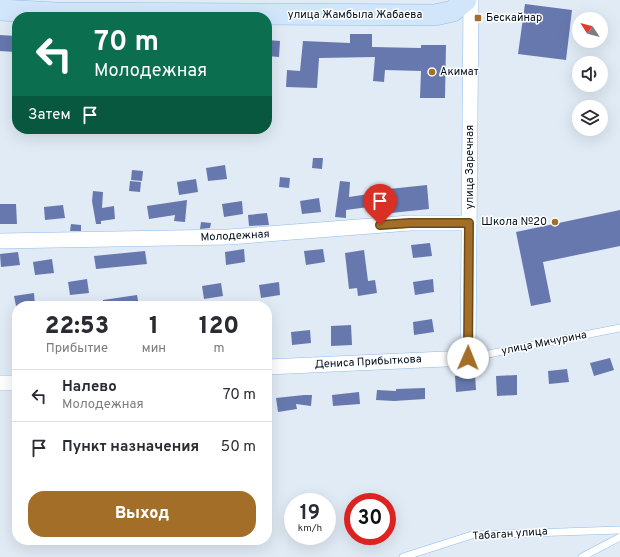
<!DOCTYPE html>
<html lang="ru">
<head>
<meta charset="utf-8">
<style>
	:root { --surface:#fff; --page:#f7f7f7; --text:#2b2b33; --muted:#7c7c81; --line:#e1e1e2; --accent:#a36f28 }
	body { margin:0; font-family:Overpass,sans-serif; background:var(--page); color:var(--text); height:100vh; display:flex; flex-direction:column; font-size:15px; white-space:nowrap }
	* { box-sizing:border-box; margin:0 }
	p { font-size:13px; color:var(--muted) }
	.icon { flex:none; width:22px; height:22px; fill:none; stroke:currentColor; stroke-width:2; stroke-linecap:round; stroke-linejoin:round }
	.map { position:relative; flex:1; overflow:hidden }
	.details { position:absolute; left:12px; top:301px; width:260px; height:244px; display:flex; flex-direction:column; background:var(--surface); border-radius:16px; box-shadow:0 4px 16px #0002 }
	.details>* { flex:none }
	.banner { position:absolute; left:12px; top:12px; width:260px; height:122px; border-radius:16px; box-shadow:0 4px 16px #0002; background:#0b6e4f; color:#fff; overflow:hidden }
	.needle { width:26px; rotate:306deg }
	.buttons { position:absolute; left:572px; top:12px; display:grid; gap:8px }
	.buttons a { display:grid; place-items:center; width:36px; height:36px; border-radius:50%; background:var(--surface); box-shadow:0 4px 16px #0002; font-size:20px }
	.speed { position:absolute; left:284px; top:493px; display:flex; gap:8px; font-size:20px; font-weight:700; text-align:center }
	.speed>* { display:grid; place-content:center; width:52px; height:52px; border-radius:50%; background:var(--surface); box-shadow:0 4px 16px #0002; line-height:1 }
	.speed small { font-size:10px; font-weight:400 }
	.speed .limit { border:6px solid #d22; background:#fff; color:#111 }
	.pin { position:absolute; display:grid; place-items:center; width:34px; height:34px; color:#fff; margin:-41px -17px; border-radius:50% 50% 50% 0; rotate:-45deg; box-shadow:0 0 4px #0007 }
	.pin .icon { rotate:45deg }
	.me { position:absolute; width:44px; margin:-22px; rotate:1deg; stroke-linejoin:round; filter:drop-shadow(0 0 3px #0008) }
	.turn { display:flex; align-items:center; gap:14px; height:84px; padding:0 16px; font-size:18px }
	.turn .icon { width:52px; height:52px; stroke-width:2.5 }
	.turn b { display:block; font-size:28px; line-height:34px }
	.then { display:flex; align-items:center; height:38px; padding:0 16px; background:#0003; gap:8px; font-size:15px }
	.eta { display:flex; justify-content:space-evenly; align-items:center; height:68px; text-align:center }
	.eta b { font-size:24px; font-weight:800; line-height:28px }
	.button { display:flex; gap:8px; margin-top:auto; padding:8px 16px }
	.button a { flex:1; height:46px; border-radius:16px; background:var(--accent); color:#fff; font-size:16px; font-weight:800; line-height:46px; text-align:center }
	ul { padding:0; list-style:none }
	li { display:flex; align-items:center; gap:12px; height:52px; padding:0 16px; border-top:1px solid var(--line) }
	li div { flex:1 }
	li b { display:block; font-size:15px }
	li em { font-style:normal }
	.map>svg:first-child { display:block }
</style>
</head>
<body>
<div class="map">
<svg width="620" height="557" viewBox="0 0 620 557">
	<rect width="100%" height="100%" fill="#e1ebf5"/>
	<g fill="#6778ae">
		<path d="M525,4L572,10L566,60L518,54Z"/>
		<path d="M350,34H372V47L421,48V45H446L445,98H420L421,71L385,70L384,82L373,81L375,57L319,58L317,88L286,87L287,70L300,71L303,41L350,43Z"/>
		<path d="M0,35L16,36L15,52L0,51Z"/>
		<path d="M267,40L280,41L279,57L267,56Z"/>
		<path d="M313,158H323L322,169L312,168Z"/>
		<path d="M225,165L227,179L208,181L206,168Z"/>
		<path d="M132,170L143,171L142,181L131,180Z"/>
		<path d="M280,177L290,178L289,188L279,187Z"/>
		<path d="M196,179L198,192L179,195L177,182Z"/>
		<path d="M130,181L141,182L140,192L129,191Z"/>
		<path d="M340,181L350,182L349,197L389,191V189L427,185L429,209L391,213V204L346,210V218L335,217Z"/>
		<path d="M93,191L103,192L102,208L114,206L115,219L101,221V224H96L92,201Z"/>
		<path d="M319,198L321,212L302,214L300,201Z"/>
		<path d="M187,200L185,222L174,221L175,215L149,219L147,206Z"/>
		<path d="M242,201L243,214L224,217L222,204Z"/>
		<path d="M0,204H16L17,224H0Z"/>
		<path d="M63,205L65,218L45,220L44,207Z"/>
		<path d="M620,210V246L543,262L551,302L531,306L516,232Z"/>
		<path d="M267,213L269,225L249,226L248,215Z"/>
		<path d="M201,222L211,223L210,228L200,229Z"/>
		<path d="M71,224L81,225V231H70Z"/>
		<path d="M430,243L432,256L413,258L411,245Z"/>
		<path d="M244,249L245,262L226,265L225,252Z"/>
		<path d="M323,249L325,262L306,265L304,251Z"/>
		<path d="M364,250L368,281L375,280L377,293L358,296L357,288L349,289L345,253Z"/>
		<path d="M145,251L147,264L96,269L94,256Z"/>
		<path d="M18,252L20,265L1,267L0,254Z"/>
		<path d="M52,259L54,273L35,275L33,262Z"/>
		<path d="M87,279L89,293L70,295L68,282Z"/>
		<path d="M433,279L434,292L415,295L413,282Z"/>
		<path d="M279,282L280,295L261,298L259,285Z"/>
		<path d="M221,283L223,296L204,299L202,286Z"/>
		<path d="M34,293L35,306H16L14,296Z"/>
		<path d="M137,295L139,306H103V300Z"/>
		<path d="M432,319L434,332L414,335L413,322Z"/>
		<path d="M351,325L352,345L331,346V326Z"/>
		<path d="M310,330L311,343L292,345L291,332Z"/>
		<path d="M610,358L614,370L594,376L590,363Z"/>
		<path d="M567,369L569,382L549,384L548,371Z"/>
		<path d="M475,374L476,390L456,392L455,376Z"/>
		<path d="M517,375V395L497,396L496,376Z"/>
		<path d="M425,388V399L394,401L376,400L377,390L396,391V389Z"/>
		<path d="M359,392L360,404L333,406L332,395Z"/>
		<path d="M304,395H312L311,406L296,404L297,409L278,412L276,398Z"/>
	</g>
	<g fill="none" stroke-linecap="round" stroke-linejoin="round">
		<g stroke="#8ebced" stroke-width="8">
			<g id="lane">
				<path d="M468,358L620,328"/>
				<path d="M403,557L472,535L620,530"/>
				<path d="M582,557L620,537"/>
			</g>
		</g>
		<g stroke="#8ebced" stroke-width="16">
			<g id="street">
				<path d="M0,241L229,237L410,223H469"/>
				<path d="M267,367L468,358L471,0"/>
				<path d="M0,383H17"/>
			</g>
		</g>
		<g stroke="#8ebced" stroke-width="22">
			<path id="secondary" d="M0,10L56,13L435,15L453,11L466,0"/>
		</g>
		<use href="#lane" stroke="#fff" stroke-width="7"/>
		<use href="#street" stroke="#fff" stroke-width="15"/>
		<use href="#secondary" stroke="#d2e6fb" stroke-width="21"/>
	</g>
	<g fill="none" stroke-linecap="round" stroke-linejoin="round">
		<g stroke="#6a481a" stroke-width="10">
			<path id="route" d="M380,225L410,223H469L468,358"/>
		</g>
		<use href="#route" stroke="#a36f28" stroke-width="7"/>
	</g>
	<g fill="#a36f28" stroke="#fff" stroke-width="1.5">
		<rect x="474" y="14" width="8" height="8" rx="2"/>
		<circle cx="432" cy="72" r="4"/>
		<circle cx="555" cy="222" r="4"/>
	</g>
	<g text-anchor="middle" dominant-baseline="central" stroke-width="3" stroke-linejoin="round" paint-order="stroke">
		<g font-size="11" fill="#000d1d" stroke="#fff">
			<text x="355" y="15">улица Жамбыла Жабаева</text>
			<text transform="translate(470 167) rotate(-90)">улица Заречная</text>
			<text transform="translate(235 236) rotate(-3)">Молодежная</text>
			<text transform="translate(544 343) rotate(-11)">улица Мичурина</text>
			<text transform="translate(368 362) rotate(-3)">Дениса Прибыткова</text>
			<text transform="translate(510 534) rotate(-4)">Табаган улица</text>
		</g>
		<g font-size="11" fill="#000d1d" stroke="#fff" text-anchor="start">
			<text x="486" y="18">Бескайнар</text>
			<text x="440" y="72">Акимат</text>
			<text x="547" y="222" text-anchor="end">Школа №20</text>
		</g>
	</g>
</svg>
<div class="buttons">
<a><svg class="needle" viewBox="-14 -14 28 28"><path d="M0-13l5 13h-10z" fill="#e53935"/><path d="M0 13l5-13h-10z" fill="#7c7c81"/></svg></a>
<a><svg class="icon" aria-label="sound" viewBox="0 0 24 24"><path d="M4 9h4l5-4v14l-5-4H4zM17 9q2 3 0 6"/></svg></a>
<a><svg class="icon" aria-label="layers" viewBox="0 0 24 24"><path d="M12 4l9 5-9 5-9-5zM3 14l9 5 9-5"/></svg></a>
</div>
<div class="speed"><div>19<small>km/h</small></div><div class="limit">30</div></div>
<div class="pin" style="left:380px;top:225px;background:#d93025"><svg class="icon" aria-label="arrive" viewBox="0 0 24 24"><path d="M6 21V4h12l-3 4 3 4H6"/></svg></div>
<svg class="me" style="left:468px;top:358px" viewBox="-20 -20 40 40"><circle r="19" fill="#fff"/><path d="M0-13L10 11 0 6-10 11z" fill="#a36f28"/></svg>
<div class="banner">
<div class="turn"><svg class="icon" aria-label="left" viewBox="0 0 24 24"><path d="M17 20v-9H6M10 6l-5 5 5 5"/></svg><div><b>70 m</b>Молодежная</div></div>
<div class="then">Затем<svg class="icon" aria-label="arrive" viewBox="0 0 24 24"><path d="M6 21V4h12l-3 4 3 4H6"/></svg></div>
</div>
<section class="details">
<div class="eta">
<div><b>22:53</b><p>Прибытие</p></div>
<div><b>1</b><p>мин</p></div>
<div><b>120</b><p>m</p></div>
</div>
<ul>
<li><svg class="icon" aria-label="left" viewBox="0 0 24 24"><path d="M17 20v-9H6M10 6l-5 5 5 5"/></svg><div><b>Налево</b><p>Молодежная</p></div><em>70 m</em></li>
<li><svg class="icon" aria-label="arrive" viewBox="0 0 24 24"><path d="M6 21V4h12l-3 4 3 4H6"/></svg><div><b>Пункт назначения</b></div><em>50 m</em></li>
</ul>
<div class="button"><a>Выход</a></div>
</section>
</div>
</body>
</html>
